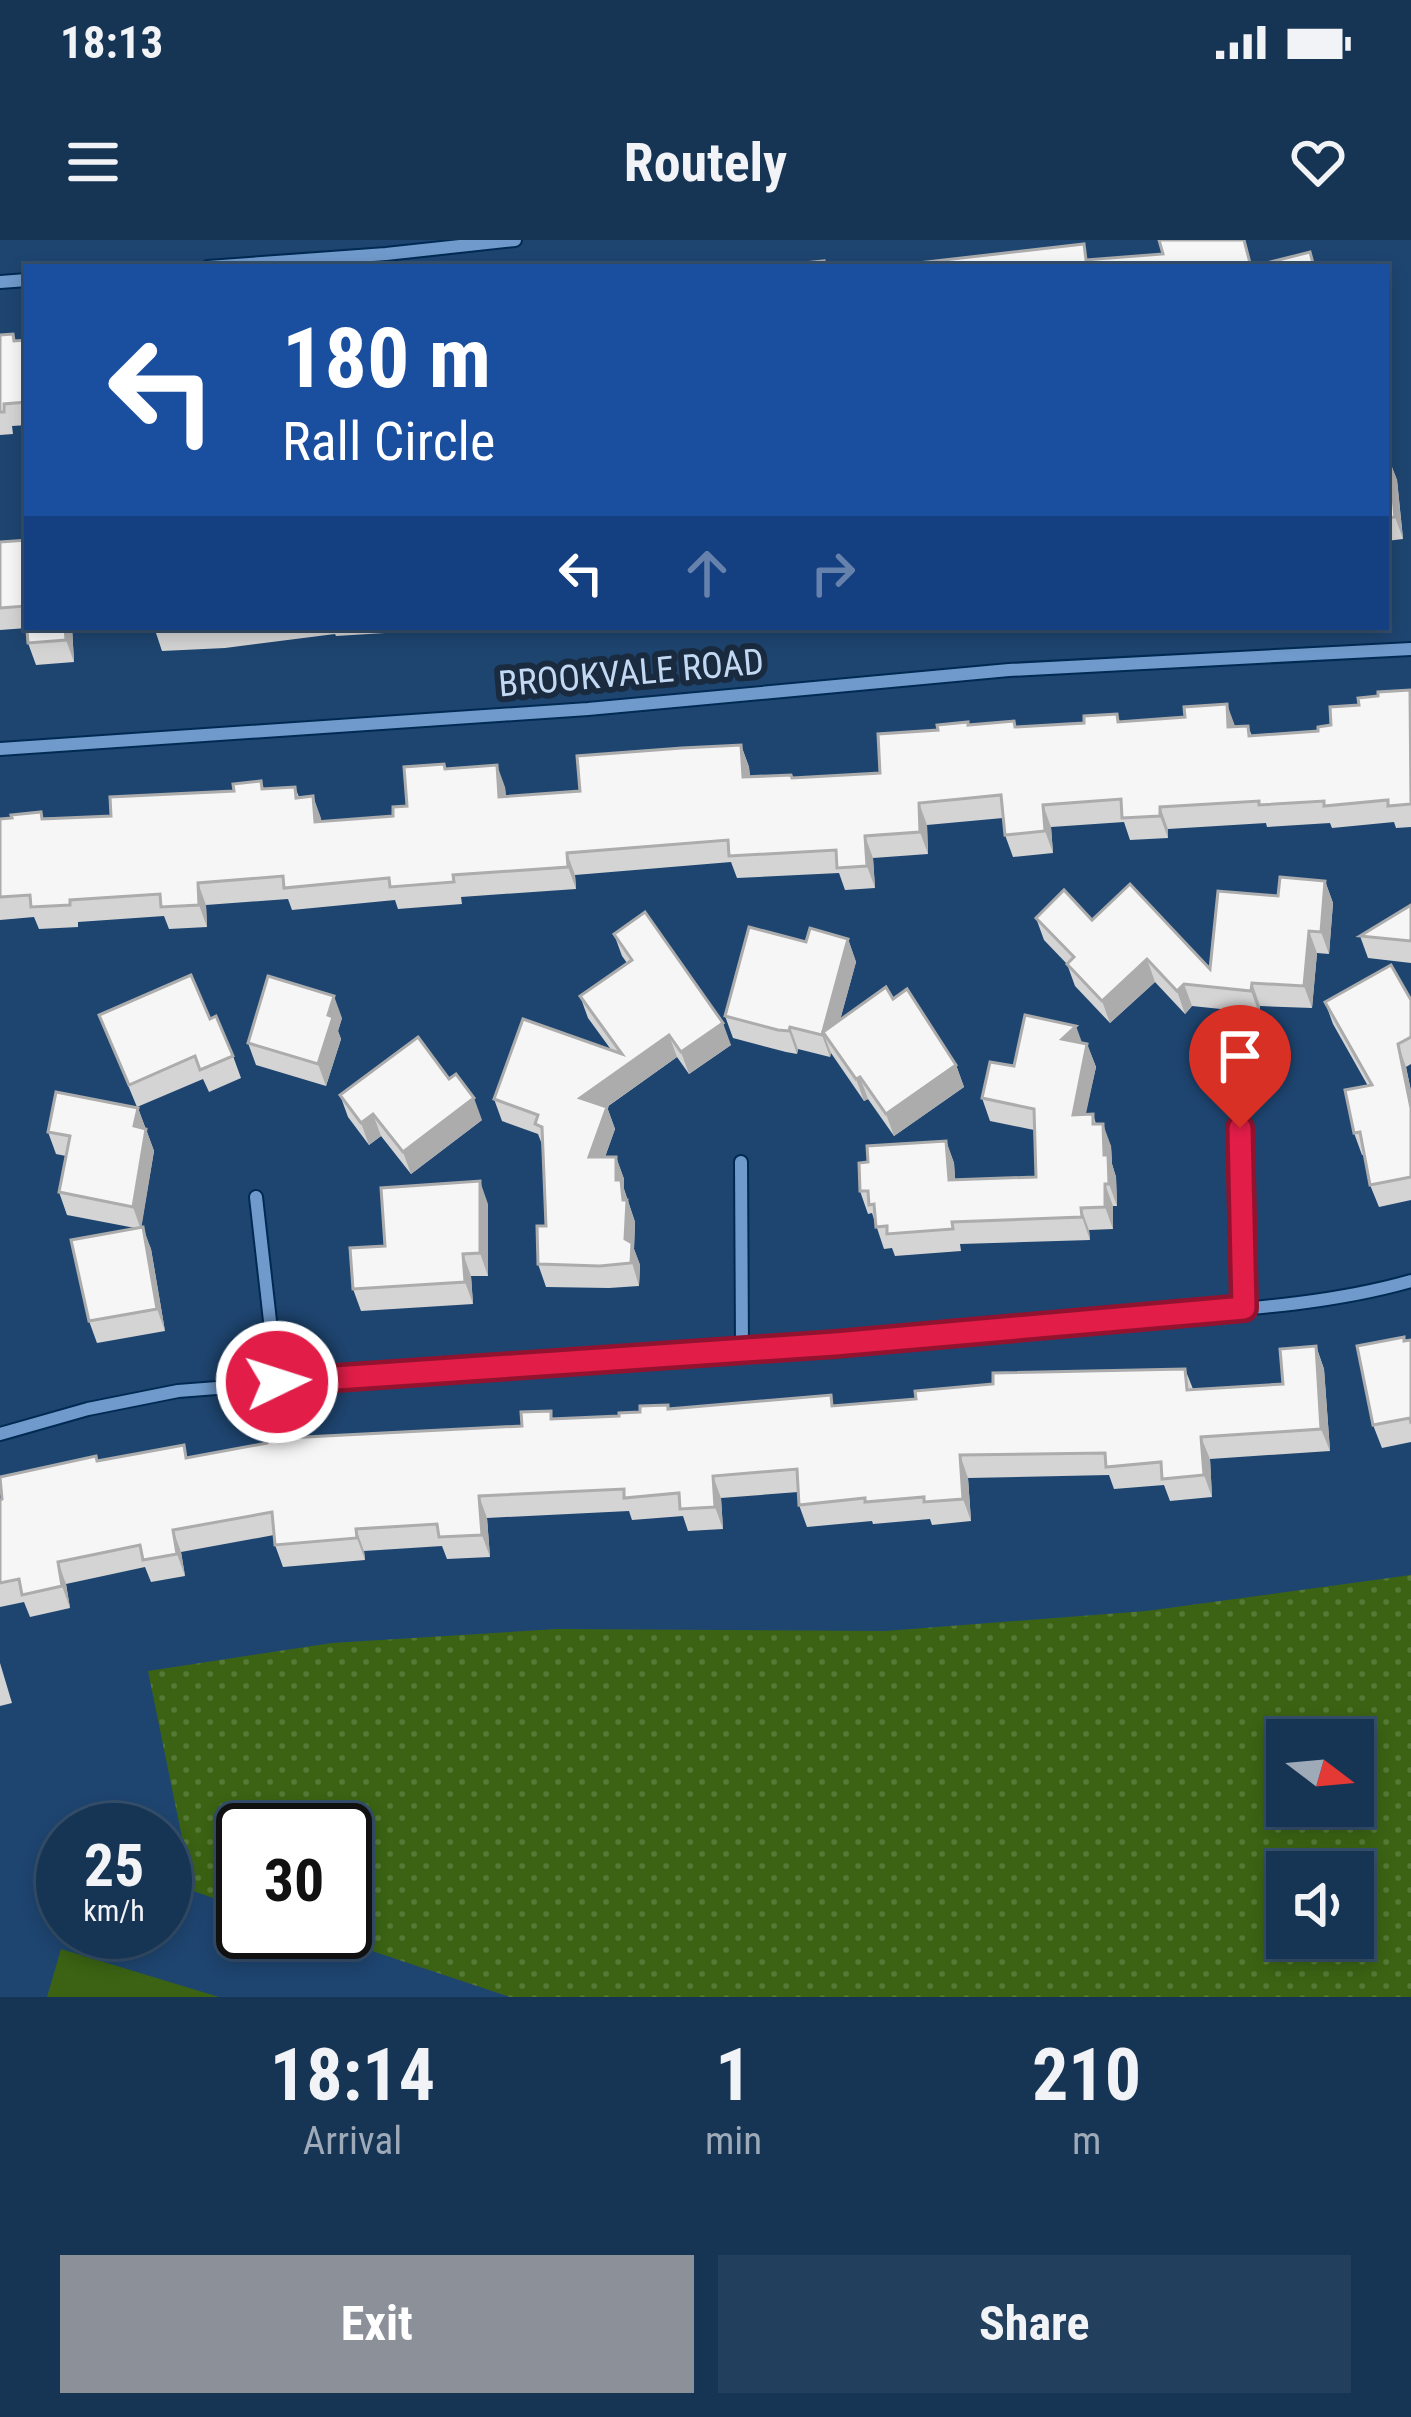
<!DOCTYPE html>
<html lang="en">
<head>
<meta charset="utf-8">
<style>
	:root { --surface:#163454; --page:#233f5e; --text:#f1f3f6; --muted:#9eaab8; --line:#354f6b; --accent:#8c9099 }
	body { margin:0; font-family:"Roboto Condensed",sans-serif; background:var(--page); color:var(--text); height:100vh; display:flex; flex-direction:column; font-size:45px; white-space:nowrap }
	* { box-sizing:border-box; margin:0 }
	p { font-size:39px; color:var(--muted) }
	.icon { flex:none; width:66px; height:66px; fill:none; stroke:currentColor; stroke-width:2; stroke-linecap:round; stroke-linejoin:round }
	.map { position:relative; height:1757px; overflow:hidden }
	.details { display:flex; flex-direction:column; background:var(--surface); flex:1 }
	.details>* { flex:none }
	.guide { position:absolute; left:24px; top:24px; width:1365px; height:366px; border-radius:0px; box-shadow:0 6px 18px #0003,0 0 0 3px var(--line); background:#1a4fa0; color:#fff; overflow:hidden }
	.needle { width:78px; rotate:106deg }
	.tools { position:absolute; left:1266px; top:1479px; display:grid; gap:24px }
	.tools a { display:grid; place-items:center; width:108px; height:108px; border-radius:0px; background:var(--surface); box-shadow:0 6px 18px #0003,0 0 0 3px var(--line); font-size:60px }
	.speed { position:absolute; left:36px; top:1563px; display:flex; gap:24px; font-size:60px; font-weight:700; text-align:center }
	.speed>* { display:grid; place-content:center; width:156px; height:156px; border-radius:50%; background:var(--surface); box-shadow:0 6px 18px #0003,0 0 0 3px var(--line); line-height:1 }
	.speed small { font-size:30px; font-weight:400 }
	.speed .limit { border:6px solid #111; border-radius:18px; background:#fff; color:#111 }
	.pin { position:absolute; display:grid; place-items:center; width:102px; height:102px; color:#fff; margin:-123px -51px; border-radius:50% 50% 50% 0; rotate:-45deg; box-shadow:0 0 12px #0007 }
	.pin .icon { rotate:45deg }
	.me { position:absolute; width:132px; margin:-66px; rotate:86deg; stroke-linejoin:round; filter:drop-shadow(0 0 9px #0008) }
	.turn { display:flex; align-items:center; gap:42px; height:252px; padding:0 60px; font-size:54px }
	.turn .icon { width:156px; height:156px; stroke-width:2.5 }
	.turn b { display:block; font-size:84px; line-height:102px }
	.lanes { display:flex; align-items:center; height:114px; padding:0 60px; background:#0003; justify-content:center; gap:60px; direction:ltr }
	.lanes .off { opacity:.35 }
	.eta { display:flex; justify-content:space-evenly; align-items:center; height:204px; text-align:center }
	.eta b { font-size:72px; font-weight:700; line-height:84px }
	.action { display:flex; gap:24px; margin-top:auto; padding:24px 60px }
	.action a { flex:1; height:138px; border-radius:0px; background:var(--accent); color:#fff; font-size:48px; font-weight:700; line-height:138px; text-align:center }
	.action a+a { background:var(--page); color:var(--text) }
	.status { display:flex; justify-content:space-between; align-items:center; height:84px; padding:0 60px; background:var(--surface); direction:ltr }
	.status svg { height:33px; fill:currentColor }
	header { display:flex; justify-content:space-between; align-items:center; height:156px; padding:0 60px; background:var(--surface); font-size:54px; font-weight:700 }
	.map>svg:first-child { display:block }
</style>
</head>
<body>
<div class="status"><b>18:13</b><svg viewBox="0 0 49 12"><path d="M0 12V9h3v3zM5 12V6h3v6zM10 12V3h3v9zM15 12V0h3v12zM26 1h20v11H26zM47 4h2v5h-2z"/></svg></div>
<header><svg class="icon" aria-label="menu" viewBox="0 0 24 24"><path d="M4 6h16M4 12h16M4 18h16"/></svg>Routely<svg class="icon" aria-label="heart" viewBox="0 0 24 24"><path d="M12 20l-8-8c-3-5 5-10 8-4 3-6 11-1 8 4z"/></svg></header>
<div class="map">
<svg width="1411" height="1757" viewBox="0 0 1411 1757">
	<defs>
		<pattern id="grass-dots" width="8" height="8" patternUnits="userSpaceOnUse" patternTransform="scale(3)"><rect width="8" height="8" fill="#3b6313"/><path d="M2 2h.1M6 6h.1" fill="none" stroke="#567936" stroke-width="1.8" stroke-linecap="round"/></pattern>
	</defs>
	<rect width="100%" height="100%" fill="#1e4570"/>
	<path fill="url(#grass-dots)" fill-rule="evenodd" d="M1411,1335V1757H510L315,1692H345V1590H243V1668L193,1651L148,1431L332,1403L556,1389L885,1391L1146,1371ZM1287,1500H1353V1566H1287ZM1287,1632H1353V1698H1287Z"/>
	<path fill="#3b6313" d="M61,1709L219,1757H47Z"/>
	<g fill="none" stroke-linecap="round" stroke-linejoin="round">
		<g stroke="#012a53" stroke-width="16">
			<g id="street">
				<path d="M208,27L386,14L515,0"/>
				<path d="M0,42L27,40"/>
				<path d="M0,509L588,469L1009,430L1411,409"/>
				<path d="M1240,888L1245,1068"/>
				<path d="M741,922L742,1108"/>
				<path d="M256,957L277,1143"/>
				<path d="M0,1194L88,1169L178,1151L742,1108C871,1102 999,1089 1128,1078C1222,1070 1320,1067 1411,1041"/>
			</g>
		</g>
		<use href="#street" stroke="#709acb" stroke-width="12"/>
	</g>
	<g fill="#d4d4d4">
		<path d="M13,94L16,101L27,100V185L12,186L13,194L0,195V95Z"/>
		<path d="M1386,212L1397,240L1403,299L1386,301Z"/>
		<path d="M27,300V387H72L74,422L36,425L28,403L27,388L0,390V302Z"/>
		<path d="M154,387H482L336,396L335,394L225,408L162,411Z"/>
		<path d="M1411,454V587L1396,588L1394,582L1332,588L1330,583L1267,587L1266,583L1168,589V598L1130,600L1124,582L1051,587L1053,613L1013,617L1005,595L1003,578L927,585L928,614L873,618L875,648L845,650L839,633L737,638L731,622L575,635L576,649L461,657L462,664L398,669L395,660L292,670L288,659L206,665L207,687L169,689L164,676L78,682V687L39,689L34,677L0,680V579L111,576L234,551L261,541L264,549L295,547L299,557L313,556L321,582L393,576L407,566L444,524L446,529L505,547L506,557L580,551L741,505L749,527L750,536L793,538L880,533L938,490L970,485L1016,487L1084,483L1117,474L1120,482L1248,486L1252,496L1318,491L1331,485L1359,465Z"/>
		<path d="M1325,641L1333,663L1329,714L1317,713L1312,768L1260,766L1259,773L1192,766L1185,774L1155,742L1110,783L1075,746L1067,724L1044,700L1036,678L1210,729L1278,656Z"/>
		<path d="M1411,665V723L1368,718L1360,696Z"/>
		<path d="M614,694L731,805L689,834L677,817L607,867L615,889L605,917H616L624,939V949L635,982L634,1009L640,1025L639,1046L609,1048L546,1047L538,1024L546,986L543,907L538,894L502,881L494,859L612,811L588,778L580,756L627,723L622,716Z"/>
		<path d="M848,699L856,722L840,780L893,759L956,825L964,847L894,896L868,859L864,861L831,813L830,817L798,809L797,814L786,812L733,798L725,776L806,702Z"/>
		<path d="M1411,760V824L1406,827L1411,851V960L1379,967L1370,945L1364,915H1362L1354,893L1368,846L1333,784L1325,762Z"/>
		<path d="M99,775L210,779L233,816L241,838L209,852L203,839L137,867Z"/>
		<path d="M342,778L338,791L341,799L326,846L256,825L248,803Z"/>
		<path d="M1082,803L1087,804L1096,827L1085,875L1093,874L1096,884L1111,906L1112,924L1116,937L1117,966H1113V989L1089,990L1090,1000L960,1004L961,1011L895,1016L892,1008L884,1009L872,973L868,974L860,951L868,922L946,901L954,923L955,940L1036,937L1034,890L990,881L982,858L1014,826Z"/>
		<path d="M340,855L482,880L411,934L381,896L369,905L348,877Z"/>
		<path d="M138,868L154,911L141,987L151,1009L165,1091L97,1103L89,1081L135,988L67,975L59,952L66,916L56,914L48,892Z"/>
		<path d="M488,964V1036H471L473,1064L361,1071L353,1049L385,1006Z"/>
		<path d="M1405,1100H1411V1202L1382,1208L1373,1185Z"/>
		<path d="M1316,1106L1324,1129L1330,1211L1210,1219L1212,1257L1170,1261L1164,1245L1114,1249L1109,1235L968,1238L971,1281L932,1285L930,1279L873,1284L872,1281L807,1287L799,1265L798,1252L721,1258L723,1289L688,1291L683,1276L632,1280L629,1271L487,1278L490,1317L447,1319L442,1306L364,1311L365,1320L283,1327L275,1305L274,1295L181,1312L185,1336L151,1342L145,1327L66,1344L70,1368L30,1377L24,1362L0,1367V1260L97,1220L189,1218L522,1186L554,1179L619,1176L669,1169L835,1166L916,1159L1185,1129L1193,1149L1283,1144Z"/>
		<path d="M0,1423L12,1463L0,1466Z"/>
	</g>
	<g fill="#acacac">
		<path d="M1386,212L1397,240L1403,299L1395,277Z"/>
		<path d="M65,387H72L74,422L66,400Z"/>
		<path d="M1227,464L1235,486L1236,510L1228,487Z"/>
		<path d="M741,505L749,527L751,559L743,537Z"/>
		<path d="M497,525L505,547L507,579L499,557Z"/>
		<path d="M313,556L321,578L323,605L315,582Z"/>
		<path d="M919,563L927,585L928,614L920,592Z"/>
		<path d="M1043,565L1051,587L1053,613L1045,591Z"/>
		<path d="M1160,567L1168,589V598L1160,576Z"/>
		<path d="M865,596L873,618L875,648L867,626Z"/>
		<path d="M567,613L575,635L576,649L568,627Z"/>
		<path d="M1325,641L1333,663L1329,714L1321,692Z"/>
		<path d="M198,643L206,665L207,687L199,665Z"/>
		<path d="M1309,691L1317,713L1312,768L1304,746Z"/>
		<path d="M848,699L856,722L833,806L823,792L831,813L830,817L822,795Z"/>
		<path d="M1147,719L1155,742L1110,783L1102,761Z"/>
		<path d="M1252,743L1260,766L1259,773L1251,751Z"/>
		<path d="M1184,744L1192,766L1185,774L1177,751Z"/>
		<path d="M334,756L342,778L338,791L341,799L326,846L318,824Z"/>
		<path d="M723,783L731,805L689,834L681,812Z"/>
		<path d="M1076,786L1084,808L1062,799Z"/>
		<path d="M790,787L798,809L797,814L789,791Z"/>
		<path d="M669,795L677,817L588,880L580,858Z"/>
		<path d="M1087,804L1096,827L1081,897L1073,875Z"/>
		<path d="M1398,804L1406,827L1411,851V868Z"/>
		<path d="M956,825L964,847L894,896L886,874Z"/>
		<path d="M860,837L868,859L864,861L856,839Z"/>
		<path d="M474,858L482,880L411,934L403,912Z"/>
		<path d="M607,867L615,889L597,939L589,917Z"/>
		<path d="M138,868L146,890L134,886Z"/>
		<path d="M373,874L381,896L369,905L361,883Z"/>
		<path d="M1103,884L1111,906L1112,924L1116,937L1117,966L1109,944L1104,915Z"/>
		<path d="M146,889L154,911L141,990L133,967Z"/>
		<path d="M946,901L954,923L957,962L949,940Z"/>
		<path d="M616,917L624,939V949L635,982L634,1009L640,1025L639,1046L625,999L616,940Z"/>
		<path d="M480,941L488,964V1036L480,1013Z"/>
		<path d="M1105,944L1113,966V989L1105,967Z"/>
		<path d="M1081,968L1089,990L1090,1000L1082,977Z"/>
		<path d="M143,987L151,1009L165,1091L157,1069Z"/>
		<path d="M463,1014L471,1036L473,1064L465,1042Z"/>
		<path d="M1316,1106L1324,1129L1330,1211L1321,1189Z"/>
		<path d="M1201,1197L1210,1219L1212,1257L1204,1235Z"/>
		<path d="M960,1215L968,1238L971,1281L963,1259Z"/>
		<path d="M713,1236L721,1258L723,1289L715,1267Z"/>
		<path d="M479,1256L487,1278L490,1317L482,1295Z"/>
		<path d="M356,1289L364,1311L365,1320L357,1298Z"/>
		<path d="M173,1290L181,1312L185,1336L177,1314Z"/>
		<path d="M58,1322L66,1344L70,1368L62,1346Z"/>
	</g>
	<g fill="#f6f6f6" stroke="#acacac" stroke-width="3">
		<path d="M1159,0H1244L1251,27L1310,12L1314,27H910L909,24L1084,4L1086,20L1163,14Z"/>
		<path d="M824,21V27H765Z"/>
		<path d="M13,94L14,101L27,100V162L4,164V172H0V95Z"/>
		<path d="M1389,217L1395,277L1386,278V218Z"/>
		<path d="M27,300V387H65L66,400L28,403L25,366L0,368V302Z"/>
		<path d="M1410,450L1411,564L1388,566V560L1324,566V561L1259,565V561L1160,567V576L1122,578L1121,559L1043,565L1045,591L1005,595L1001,555L919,563L920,592L865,596L867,626L837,628L836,610L729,616L728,600L567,613L568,627L453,635L454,642L390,647L389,638L284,648L283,636L198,643L199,665L161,667L160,654L70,660V665L31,667L30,655L0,657V579L12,578L11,575L41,572L42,579L111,576L110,557L234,551L233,544L261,541L262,549L295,547L296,558L313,556L315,582L393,576V567L407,566L404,527L444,524L445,529L497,525L499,557L580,551L577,516L682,508L741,505L743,537L791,535L792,538L880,533L878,494L938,490L937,485L968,482V485L1014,481L1015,487L1084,483V476L1117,474L1118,482L1185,477L1184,467L1227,464L1228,487L1248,486L1249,496L1318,491V487L1331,485L1330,467L1359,465L1358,458L1378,456V452Z"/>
		<path d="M1280,637L1325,641L1321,692L1309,691L1304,746L1252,743L1251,751L1184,744L1177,751L1147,719L1102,761L1067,724L1074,717L1036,678L1064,650L1092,680L1130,644L1210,729L1218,651L1278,656Z"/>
		<path d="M1411,665V701L1360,696Z"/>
		<path d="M645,672L723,783L681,812L669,795L580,858L607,867L589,917H616V940H621L623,960H627L625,999L632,1003L631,1023L600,1026L538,1024L537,986H546L542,887L535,884L538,875L494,859L523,779L622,814L580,756L632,720L614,694Z"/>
		<path d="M749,687L806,702L810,688L848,699L822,795L790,787L789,791L778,790L725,776Z"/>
		<path d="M1391,725L1411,760V797L1398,804L1411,868V937L1370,945L1360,892L1354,893L1345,850L1372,845L1325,762Z"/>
		<path d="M191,735L210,779L216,776L233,816L200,830L195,816L129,845L99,775Z"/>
		<path d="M268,736L334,756L328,775L333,777L318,824L248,803Z"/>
		<path d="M886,747L893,759L907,749L956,825L886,874L860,837L856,839L823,792Z"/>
		<path d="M1025,775L1076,786L1062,799L1087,804L1073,875L1093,874V884H1103L1104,915H1108L1109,944H1105V967L1081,968L1082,977L952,982L953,989L887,994V986L876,987L874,964L869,965L868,951H860L859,923L868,922L867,906L946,901L949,940L1036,937L1034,869L982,858L990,822L1014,826Z"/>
		<path d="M418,797L449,839L456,834L474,858L403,912L373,874L361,883L340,855Z"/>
		<path d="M56,852L138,868L134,886L146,889L133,967L59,952L70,896L48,892Z"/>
		<path d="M480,941V1013L463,1014L465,1042L353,1049L350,1008L385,1006L381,948Z"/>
		<path d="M143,987L157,1069L89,1081L71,1000Z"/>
		<path d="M1404,1097V1101L1411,1100V1184L1410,1178L1373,1185L1357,1106Z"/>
		<path d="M1316,1106L1321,1189L1201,1197L1204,1235L1162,1239L1161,1222L1106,1227L1105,1213L960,1215L963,1259L924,1262V1257L865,1262V1258L799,1265L797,1229L713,1236L715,1267L680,1269L679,1253L624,1258V1249L479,1256L482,1295L439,1297L437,1284L356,1289L357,1298L275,1305L272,1272L173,1290L177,1314L143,1320L140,1305L58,1322L62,1346L22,1355L19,1339L0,1343V1260L2,1259L0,1237L96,1216L97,1221L184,1205L186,1218L267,1203V1199L522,1186L521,1172L551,1171V1179L619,1176V1173L640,1172V1166L668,1165V1169L831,1155L832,1166L916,1159L915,1151L993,1144V1133L1185,1129L1187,1150L1283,1144L1280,1109Z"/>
	</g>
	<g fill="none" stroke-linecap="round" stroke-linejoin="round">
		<g stroke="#92132f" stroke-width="30">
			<path id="route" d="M277,1142L835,1104L1244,1068L1240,888"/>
		</g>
		<use href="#route" stroke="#e11d48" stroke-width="21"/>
	</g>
	<g text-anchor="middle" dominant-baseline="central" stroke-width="12" stroke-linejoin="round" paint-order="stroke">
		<g font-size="36" fill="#c3d9f3" stroke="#1a2b3f">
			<text transform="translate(631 433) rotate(-5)">BROOKVALE ROAD</text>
		</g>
	</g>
</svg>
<div class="tools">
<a><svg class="needle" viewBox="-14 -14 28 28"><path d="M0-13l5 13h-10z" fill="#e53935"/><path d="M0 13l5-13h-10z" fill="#9eaab8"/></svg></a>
<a><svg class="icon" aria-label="sound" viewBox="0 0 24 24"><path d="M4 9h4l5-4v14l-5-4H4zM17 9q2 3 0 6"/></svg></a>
</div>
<div class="speed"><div>25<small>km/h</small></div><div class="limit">30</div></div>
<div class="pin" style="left:1240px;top:888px;background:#d93025"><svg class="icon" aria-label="arrive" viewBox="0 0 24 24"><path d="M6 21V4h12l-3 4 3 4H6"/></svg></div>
<svg class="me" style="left:277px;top:1142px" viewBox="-20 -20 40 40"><circle r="17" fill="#e11d48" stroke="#fff" stroke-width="3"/><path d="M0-11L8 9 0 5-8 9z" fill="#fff"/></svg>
<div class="guide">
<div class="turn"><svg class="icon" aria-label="left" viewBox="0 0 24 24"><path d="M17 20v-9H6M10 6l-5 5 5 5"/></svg><div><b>180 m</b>Rall Circle</div></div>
<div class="lanes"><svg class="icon" aria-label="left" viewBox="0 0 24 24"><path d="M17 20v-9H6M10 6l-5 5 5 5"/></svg><svg class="icon off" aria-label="ahead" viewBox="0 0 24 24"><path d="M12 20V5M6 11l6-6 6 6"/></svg><svg class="icon off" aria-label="right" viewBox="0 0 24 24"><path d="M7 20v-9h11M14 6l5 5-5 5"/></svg></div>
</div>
</div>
<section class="details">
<div class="eta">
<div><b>18:14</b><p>Arrival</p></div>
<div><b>1</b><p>min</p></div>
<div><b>210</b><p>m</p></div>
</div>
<div class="action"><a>Exit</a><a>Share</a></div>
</section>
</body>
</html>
